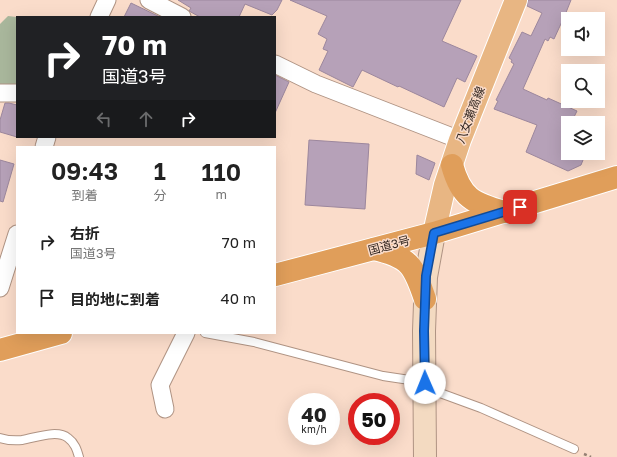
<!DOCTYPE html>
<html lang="ja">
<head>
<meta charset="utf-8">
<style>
	:root { --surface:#fff; --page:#f6f6f6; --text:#222; --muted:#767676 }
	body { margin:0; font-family:"Golos Text","Noto Sans JP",sans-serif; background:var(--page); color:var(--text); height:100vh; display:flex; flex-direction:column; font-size:15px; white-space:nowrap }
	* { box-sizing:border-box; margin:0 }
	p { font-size:13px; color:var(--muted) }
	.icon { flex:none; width:22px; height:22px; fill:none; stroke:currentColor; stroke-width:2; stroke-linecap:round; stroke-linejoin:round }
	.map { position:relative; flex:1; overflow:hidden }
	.drawer { position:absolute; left:16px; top:146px; width:260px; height:188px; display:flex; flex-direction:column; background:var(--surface); border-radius:0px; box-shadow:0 4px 16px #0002 }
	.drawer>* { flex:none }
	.guide { position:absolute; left:16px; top:16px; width:260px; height:122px; border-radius:0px; box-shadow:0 4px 16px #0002; background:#202124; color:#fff; overflow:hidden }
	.controls { position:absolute; left:561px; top:12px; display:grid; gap:8px }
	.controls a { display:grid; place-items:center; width:44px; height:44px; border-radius:0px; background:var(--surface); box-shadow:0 4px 16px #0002; font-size:20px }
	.speed { position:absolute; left:288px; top:393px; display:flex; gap:8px; font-size:20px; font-weight:700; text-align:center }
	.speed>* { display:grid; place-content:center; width:52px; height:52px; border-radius:50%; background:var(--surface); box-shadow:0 4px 16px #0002; line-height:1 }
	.speed small { font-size:10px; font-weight:400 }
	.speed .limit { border:6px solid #d22; background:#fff; color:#111 }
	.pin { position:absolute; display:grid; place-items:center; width:34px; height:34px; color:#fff; margin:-17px; border-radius:8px; box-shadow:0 2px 6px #0006 }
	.me { position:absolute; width:44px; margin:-22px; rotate:359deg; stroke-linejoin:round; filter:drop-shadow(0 0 3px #0008) }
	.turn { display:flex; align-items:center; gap:14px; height:84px; padding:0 20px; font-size:18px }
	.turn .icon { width:52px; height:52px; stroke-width:2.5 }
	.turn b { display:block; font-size:28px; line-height:34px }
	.lanes { display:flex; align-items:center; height:38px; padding:0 20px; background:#0003; justify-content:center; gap:20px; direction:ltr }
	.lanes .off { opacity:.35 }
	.eta { display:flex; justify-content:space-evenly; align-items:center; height:68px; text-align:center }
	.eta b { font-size:24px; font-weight:600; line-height:28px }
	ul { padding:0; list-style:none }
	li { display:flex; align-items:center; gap:12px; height:56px; padding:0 20px }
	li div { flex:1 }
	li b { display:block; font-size:15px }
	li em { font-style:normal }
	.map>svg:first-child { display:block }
</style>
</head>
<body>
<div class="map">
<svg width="617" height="457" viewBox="0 0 617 457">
	<rect width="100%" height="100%" fill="#fadcca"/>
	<path fill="#a9b79c" d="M8,16L17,17V90L0,88V24Z"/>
	<g fill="#b6a1b8" stroke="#9c879d">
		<path d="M178,0H282L277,10L272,15L245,4L239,17H200L189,11L191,8Z"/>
		<path d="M290,0H461L442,41L477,56L465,82L457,78L444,107L399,86L398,87L362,70L353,87L319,70L328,51L323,49L327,39L318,34L327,16Z"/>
		<path d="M528,0H571L565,15L554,39L550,37L548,41L545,39L523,89L547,100L548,98L577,111L571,123H568V153H580L583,160L581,165L568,171L526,152L537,125L494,109L498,101L496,100L514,64L511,62L512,60L509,58L522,32L531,36L542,13L527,6Z"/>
		<path d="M131,3L160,17H124Z"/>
		<path d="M275,75L289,82L275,113Z"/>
		<path d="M5,103H9L17,105V137L0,132V120Z"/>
		<path d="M309,140L369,144L365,209L305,205Z"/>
		<path d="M417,155L435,163L429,180L416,174Z"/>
		<path d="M0,160L14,164L3,202L0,201Z"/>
	</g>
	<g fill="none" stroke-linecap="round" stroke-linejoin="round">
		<g stroke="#af9383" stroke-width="10">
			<g id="service">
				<path d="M205,333L254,342L383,376L423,382"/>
				<path d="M426,392L440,393L481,408L574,449"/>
				<path d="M0,438C7,440 14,441 22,440C35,438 57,429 68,438C75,443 77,450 79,457"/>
			</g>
		</g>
		<g stroke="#af9383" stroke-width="19">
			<g id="minor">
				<path d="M149,0L182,17"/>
				<path d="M99,17L107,0"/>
				<path d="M275,64L316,84L460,140"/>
				<path d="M0,93H17"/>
				<path d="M44,147L47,137"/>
				<path d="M0,288L17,234"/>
				<path d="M165,409L160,385L186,333"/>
			</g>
		</g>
		<g stroke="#af9383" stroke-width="24">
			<path id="secondary" d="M425,457L424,331L426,277L434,233"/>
		</g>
		<g stroke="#fff" stroke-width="24">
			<path id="primary" d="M434,233L445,185L460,140L516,0"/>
		</g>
		<g stroke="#fff" stroke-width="24">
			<g id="trunk">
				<path d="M452,165C461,198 473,203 504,212"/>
				<path d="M374,249C410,257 414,266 425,299"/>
				<path d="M275,275L434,233L617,177"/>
				<path d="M0,350L61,333"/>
			</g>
		</g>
		<path stroke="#947f73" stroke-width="2.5" stroke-dasharray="3 3" stroke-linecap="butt" d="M584,454L591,457"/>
		<use href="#service" stroke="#fff" stroke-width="8"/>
		<use href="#minor" stroke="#fff" stroke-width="17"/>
		<use href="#secondary" stroke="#f3dac1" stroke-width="22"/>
		<use href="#primary" stroke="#e8b683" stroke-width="22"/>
		<use href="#trunk" stroke="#e09e5a" stroke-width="22"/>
	</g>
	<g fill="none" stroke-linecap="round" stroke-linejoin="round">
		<g stroke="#114b97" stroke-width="10">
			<path id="route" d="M425,383L424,331L426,276L434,233L520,207"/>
		</g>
		<use href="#route" stroke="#1a73e8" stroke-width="7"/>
	</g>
	<g text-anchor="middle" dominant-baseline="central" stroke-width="3" stroke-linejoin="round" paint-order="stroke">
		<g font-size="12" fill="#342822" stroke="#fadcca">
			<text transform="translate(470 115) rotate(-69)">八女瀬高線</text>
			<text transform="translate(389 245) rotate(-15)">国道3号</text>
		</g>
	</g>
</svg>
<div class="controls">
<a><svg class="icon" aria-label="sound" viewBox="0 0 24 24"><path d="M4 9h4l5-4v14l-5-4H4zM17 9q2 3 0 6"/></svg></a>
<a><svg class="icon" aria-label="search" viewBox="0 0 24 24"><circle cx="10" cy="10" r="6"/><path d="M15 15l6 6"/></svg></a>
<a><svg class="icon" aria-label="layers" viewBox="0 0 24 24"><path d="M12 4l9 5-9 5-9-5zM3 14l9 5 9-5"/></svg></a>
</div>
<div class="speed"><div>40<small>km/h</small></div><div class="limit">50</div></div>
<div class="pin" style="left:520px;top:207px;background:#d93025"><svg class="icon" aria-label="arrive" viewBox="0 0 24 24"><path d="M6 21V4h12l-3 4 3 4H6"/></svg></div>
<svg class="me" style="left:425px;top:383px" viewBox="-20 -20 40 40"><circle r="19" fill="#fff"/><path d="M0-13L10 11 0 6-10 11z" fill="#1a73e8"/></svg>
<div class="guide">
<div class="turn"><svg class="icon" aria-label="right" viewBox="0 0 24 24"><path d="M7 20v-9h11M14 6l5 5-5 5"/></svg><div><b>70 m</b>国道3号</div></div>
<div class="lanes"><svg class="icon off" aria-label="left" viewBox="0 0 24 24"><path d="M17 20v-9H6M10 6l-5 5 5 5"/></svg><svg class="icon off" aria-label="ahead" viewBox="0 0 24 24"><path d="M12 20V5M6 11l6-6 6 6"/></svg><svg class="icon" aria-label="right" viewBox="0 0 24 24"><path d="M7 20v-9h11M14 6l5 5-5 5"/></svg></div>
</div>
<section class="drawer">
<div class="eta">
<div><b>09:43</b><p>到着</p></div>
<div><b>1</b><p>分</p></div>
<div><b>110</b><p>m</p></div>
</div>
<ul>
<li><svg class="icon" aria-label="right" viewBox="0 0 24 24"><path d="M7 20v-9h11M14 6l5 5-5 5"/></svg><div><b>右折</b><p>国道3号</p></div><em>70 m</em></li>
<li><svg class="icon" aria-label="arrive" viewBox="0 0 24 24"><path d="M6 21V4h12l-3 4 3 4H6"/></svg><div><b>目的地に到着</b></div><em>40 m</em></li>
</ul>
</section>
</div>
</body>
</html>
